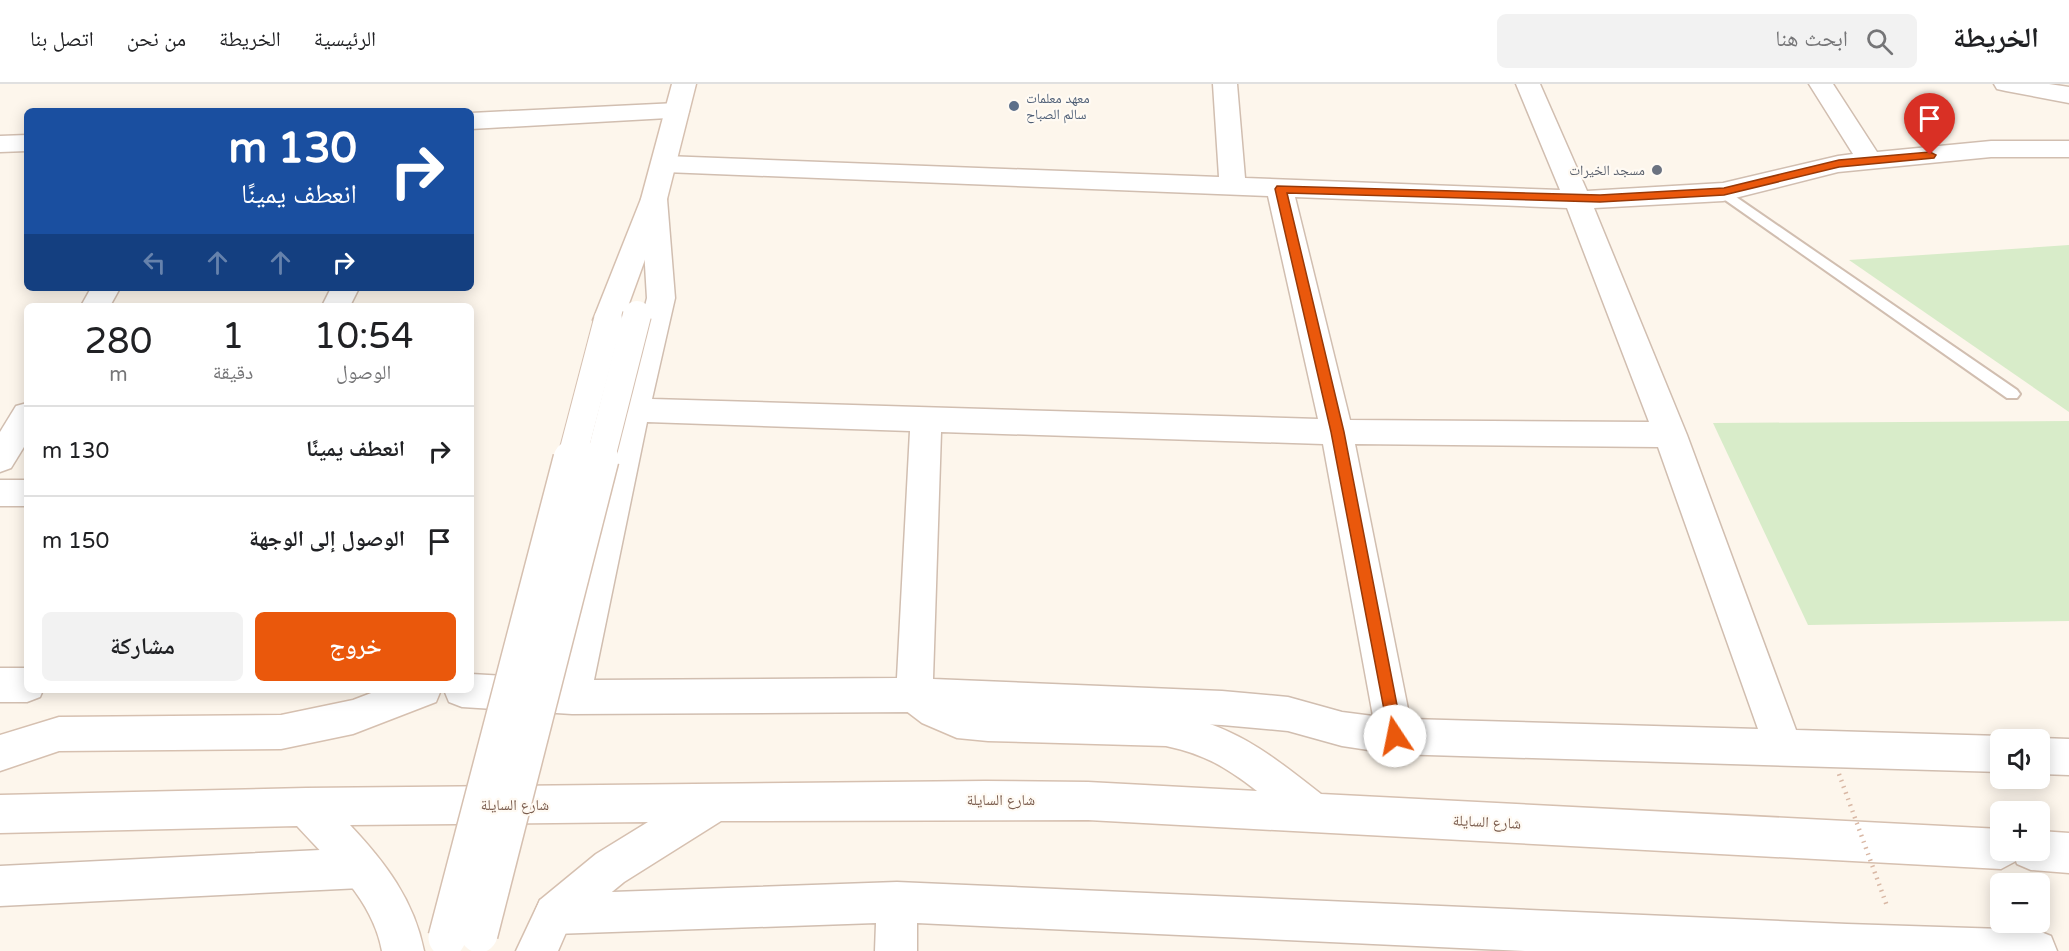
<!DOCTYPE html>
<html lang="ar">
<head>
<meta charset="utf-8">
<style>
	:root { --surface:#fff; --page:#f2f2f2; --text:#202124; --muted:#757577; --line:#e0e0e0; --accent:#ea580c }
	body { margin:0; font-family:"Varela Round","Noto Naskh Arabic",sans-serif; background:var(--page); color:var(--text); direction:rtl; height:100vh; display:flex; flex-direction:column; font-size:22px; white-space:nowrap }
	* { box-sizing:border-box; margin:0 }
	p { font-size:20px; color:var(--muted) }
	.icon { flex:none; width:33px; height:33px; fill:none; stroke:currentColor; stroke-width:2; stroke-linecap:round; stroke-linejoin:round }
	.map { position:relative; flex:1; overflow:hidden; direction:ltr }
	.panel { position:absolute; left:24px; top:219px; width:450px; height:390px; display:flex; flex-direction:column; background:var(--surface); border-radius:9px; box-shadow:0 3px 15px #0003; direction:rtl }
	.panel>* { flex:none }
	.hud { position:absolute; left:24px; top:24px; width:450px; height:183px; border-radius:9px; box-shadow:0 3px 15px #0003; direction:rtl; background:#1a4fa0; color:#fff; overflow:hidden }
	.controls { position:absolute; left:1990px; top:645px; display:grid; gap:12px }
	.controls a { display:grid; place-items:center; width:60px; height:60px; border-radius:9px; background:var(--surface); box-shadow:0 3px 15px #0003; font-size:30px }
	.pin { position:absolute; display:grid; place-items:center; width:51px; height:51px; color:#fff; margin:-62px -26px; border-radius:50% 50% 50% 0; rotate:-45deg; box-shadow:0 0 6px #0007 }
	.pin .icon { rotate:45deg }
	.me { position:absolute; width:66px; margin:-33px; rotate:349deg; stroke-linejoin:round; filter:drop-shadow(0 0 4px #0008) }
	.turn { display:flex; align-items:center; gap:21px; height:126px; padding:0 18px; font-size:27px }
	.turn .icon { width:78px; height:78px; stroke-width:2.5 }
	.turn b { display:block; font-size:42px; line-height:51px }
	.lanes { display:flex; align-items:center; height:57px; padding:0 18px; background:#0003; justify-content:center; gap:30px; direction:ltr }
	.lanes .off { opacity:.35 }
	.eta { display:flex; justify-content:space-evenly; align-items:center; height:102px; text-align:center }
	.eta b { font-size:36px; font-weight:600; line-height:42px }
	.action { display:flex; gap:12px; margin-top:auto; padding:12px 18px }
	.action a { flex:1; height:69px; border-radius:9px; background:var(--accent); color:#fff; font-size:24px; font-weight:600; line-height:69px; text-align:center }
	.action a+a { background:var(--page); color:var(--text) }
	ul { padding:0; list-style:none }
	li { display:flex; align-items:center; gap:18px; height:90px; padding:0 18px; border-top:2px solid var(--line) }
	li div { flex:1 }
	li b { display:block; font-size:22px }
	li em { font-style:normal }
	header { display:flex; align-items:center; gap:36px; box-sizing:border-box; height:84px; padding:0 30px; background:var(--surface); border-bottom:2px solid var(--line) }
	header strong { font-size:28px }
	nav { display:flex; gap:33px; margin-inline-start:auto; font-size:21px }
	.search { width:420px; height:54px; background:var(--page); display:flex; align-items:center; gap:15px; box-sizing:border-box; padding:0 21px; border-radius:9px; color:var(--muted); font-size:22px }
	.map>svg:first-child { display:block }
</style>
</head>
<body>
<header>
<strong>الخريطة</strong>
<div class="search"><svg class="icon" aria-label="search" viewBox="0 0 24 24"><circle cx="10" cy="10" r="6"/><path d="M15 15l6 6"/></svg>ابحث هنا</div>
<nav><a>الرئيسية</a><a>الخريطة</a><a>من نحن</a><a>اتصل بنا</a></nav>
</header>
<div class="map">
<svg width="2069" height="867" viewBox="0 0 2069 867">
	<rect width="100%" height="100%" fill="#fdf6ec"/>
	<g fill="#d8ecc9">
		<path d="M2069,161V328L1849,176Z"/>
		<path d="M2069,337V537L1808,541L1713,339Z"/>
	</g>
	<g fill="none" stroke-linecap="round" stroke-linejoin="round">
		<g stroke="#d1beb0" stroke-width="4">
			<path id="lane" d="M1723,104L2017,306L2020,310L2017,314H2007L1718,111L1716,108Z"/>
		</g>
		<g stroke="#d1beb0" stroke-width="3">
			<g id="street">
				<path d="M1213,0H1237L1245,94L1560,106L1516,0H1540L1587,107L1723,99L1838,72L1853,70L1809,0H1833L1877,68L1991,57H2069V73H1991L1838,88L1723,117L1594,124L1687,351L1796,646L2001,652L2010,656H2001V688L1395,670L1342,662L1288,647L1222,641L914,628L572,630L462,623L449,618L444,606H471V590L558,595L619,326L647,214L641,115L645,109L654,106L663,109L667,115L675,214L652,315L1318,335L1268,112L665,88L656,86L652,80L656,74L665,72L1219,93ZM1295,113L1567,124L1649,338L1350,336ZM647,338L910,347L897,594L594,596ZM941,348L1323,360L1373,632L1342,628L1288,613L1222,607L933,595ZM1355,360L1658,363L1758,645L1410,635Z"/>
				<path d="M1994,0H2049L2069,3V19L2006,7L1997,5Z"/>
				<path d="M677,19L686,21L689,27L686,33L471,45V29Z"/>
				<path d="M27,51V67L0,68V52Z"/>
				<path d="M91,204H120L110,222H81Z"/>
				<path d="M331,204H359L350,222H322Z"/>
				<path d="M27,319V358L11,384L0,388V348L16,322Z"/>
				<rect x="0" y="396" width="27" height="26"/>
				<path d="M0,584H27V606H43L40,613L27,618H0Z"/>
				<path d="M2040,654L2069,655V691L2040,690V656H2036Z"/>
				<path d="M361,764L375,770L381,784L375,798L361,804L0,822V782Z"/>
				<path d="M897,798L1847,840L2036,846L2051,852L2057,867H1525L917,839V867H875L876,839L554,850L540,844L534,830L540,816L554,810Z"/>
			</g>
		</g>
		<g stroke="#d6c0b0" stroke-width="3">
			<g id="secondary">
				<path d="M672,0H696L667,115L623,236L618,244L608,247L598,244L593,236L641,115Z"/>
				<path d="M914,594C931,601 943,613 959,620L1166,628C1236,642 1267,668 1321,710L2001,745V766H2040V747L2069,749V789L2031,786L2017,780L2016,777L2001,785L1088,736L721,737L624,798L568,844L558,867H516L540,816L596,770L648,738L350,741C385,778 414,816 424,867H382C373,816 331,779 297,742L0,749V711L306,704L985,697L1088,698L1257,707C1226,683 1204,670 1166,662L988,657L957,654L922,639L901,623L896,611L901,599Z"/>
				<path d="M379,606H441L436,618L353,650L281,665L59,667L0,687V651L59,633L281,631L353,616Z"/>
			</g>
		</g>
		<use href="#lane" fill="#fff" fill-rule="evenodd"/>
		<use href="#street" fill="#fff" fill-rule="evenodd"/>
		<use href="#secondary" fill="#fff" fill-rule="evenodd"/>
		<g stroke="#d6c0b0" stroke-width="30" stroke-linecap="butt">
			<g id="secondary-bridge-far1">
				<path d="M571,377L608,236"/>
				<path d="M600,377L637,231"/>
			</g>
		</g>
		<g stroke="#d6c0b0" stroke-width="40" stroke-linecap="butt">
			<g id="secondary-bridge">
				<path d="M479,850L600,375"/>
				<path d="M447,854L572,375"/>
			</g>
		</g>
		<path stroke="#d9b8a5" stroke-width="4.5" stroke-dasharray="1.5 5" stroke-linecap="butt" d="M1839,690L1887,822"/>
		<use href="#secondary-bridge-far1" stroke="#fff" stroke-width="28"/>
		<use href="#secondary-bridge" stroke="#fff" stroke-width="37"/>
	</g>
	<path fill="#ea580c" stroke="#983908" stroke-width="1.5" d="M1930,68L1936,71L1934,74L1839,83L1724,111L1600,118L1287,109L1344,348L1403,652L1401,657L1395,660L1390,657L1331,348L1275,105L1277,102L1600,111L1724,104L1839,76Z"/>
	<circle fill="#5c6f8a" stroke="#fffaf3" stroke-width="2" cx="1014" cy="22" r="6"/>
	<circle fill="#6b7280" stroke="#fffaf3" stroke-width="2" cx="1657" cy="86" r="6"/>
	<g text-anchor="middle" dominant-baseline="central" stroke-width="4.5" stroke-linejoin="round" paint-order="stroke">
		<g font-size="14" fill="#4e5e75" stroke="#fffaf3" text-anchor="start">
			<text x="1026" y="14">معهد معلمات<tspan x="1026" dy="16">سالم الصباح</tspan></text>
		</g>
		<g font-size="14" fill="#5b616d" stroke="#fffaf3" text-anchor="end">
			<text x="1645" y="86">مسجد الخيرات</text>
		</g>
		<g font-size="15" fill="#7a5c4d" stroke="#fffaf3">
			<text x="1001" y="716">شارع السايلة</text>
			<text x="515" y="721">شارع السايلة</text>
			<text transform="translate(1487 738) rotate(3)">شارع السايلة</text>
		</g>
	</g>
</svg>
<div class="controls">
<a><svg class="icon" aria-label="sound" viewBox="0 0 24 24"><path d="M4 9h4l5-4v14l-5-4H4zM17 9q2 3 0 6"/></svg></a>
<a>+</a>
<a>−</a>
</div>
<div class="pin" style="left:1930px;top:71px;background:#d93025"><svg class="icon" aria-label="arrive" viewBox="0 0 24 24"><path d="M6 21V4h12l-3 4 3 4H6"/></svg></div>
<svg class="me" style="left:1395px;top:652px" viewBox="-20 -20 40 40"><circle r="19" fill="#fff"/><path d="M0-13L10 11 0 6-10 11z" fill="#ea580c"/></svg>
<div class="hud">
<div class="turn"><svg class="icon" aria-label="right" viewBox="0 0 24 24"><path d="M7 20v-9h11M14 6l5 5-5 5"/></svg><div><b>130 m</b>انعطف يمينًا</div></div>
<div class="lanes"><svg class="icon off" aria-label="left" viewBox="0 0 24 24"><path d="M17 20v-9H6M10 6l-5 5 5 5"/></svg><svg class="icon off" aria-label="ahead" viewBox="0 0 24 24"><path d="M12 20V5M6 11l6-6 6 6"/></svg><svg class="icon off" aria-label="ahead" viewBox="0 0 24 24"><path d="M12 20V5M6 11l6-6 6 6"/></svg><svg class="icon" aria-label="right" viewBox="0 0 24 24"><path d="M7 20v-9h11M14 6l5 5-5 5"/></svg></div>
</div>
<section class="panel">
<div class="eta">
<div><b>10:54</b><p>الوصول</p></div>
<div><b>1</b><p>دقيقة</p></div>
<div><b>280</b><p>m</p></div>
</div>
<ul>
<li><svg class="icon" aria-label="right" viewBox="0 0 24 24"><path d="M7 20v-9h11M14 6l5 5-5 5"/></svg><div><b>انعطف يمينًا</b></div><em>130 m</em></li>
<li><svg class="icon" aria-label="arrive" viewBox="0 0 24 24"><path d="M6 21V4h12l-3 4 3 4H6"/></svg><div><b>الوصول إلى الوجهة</b></div><em>150 m</em></li>
</ul>
<div class="action"><a>خروج</a><a>مشاركة</a></div>
</section>
</div>
</body>
</html>
